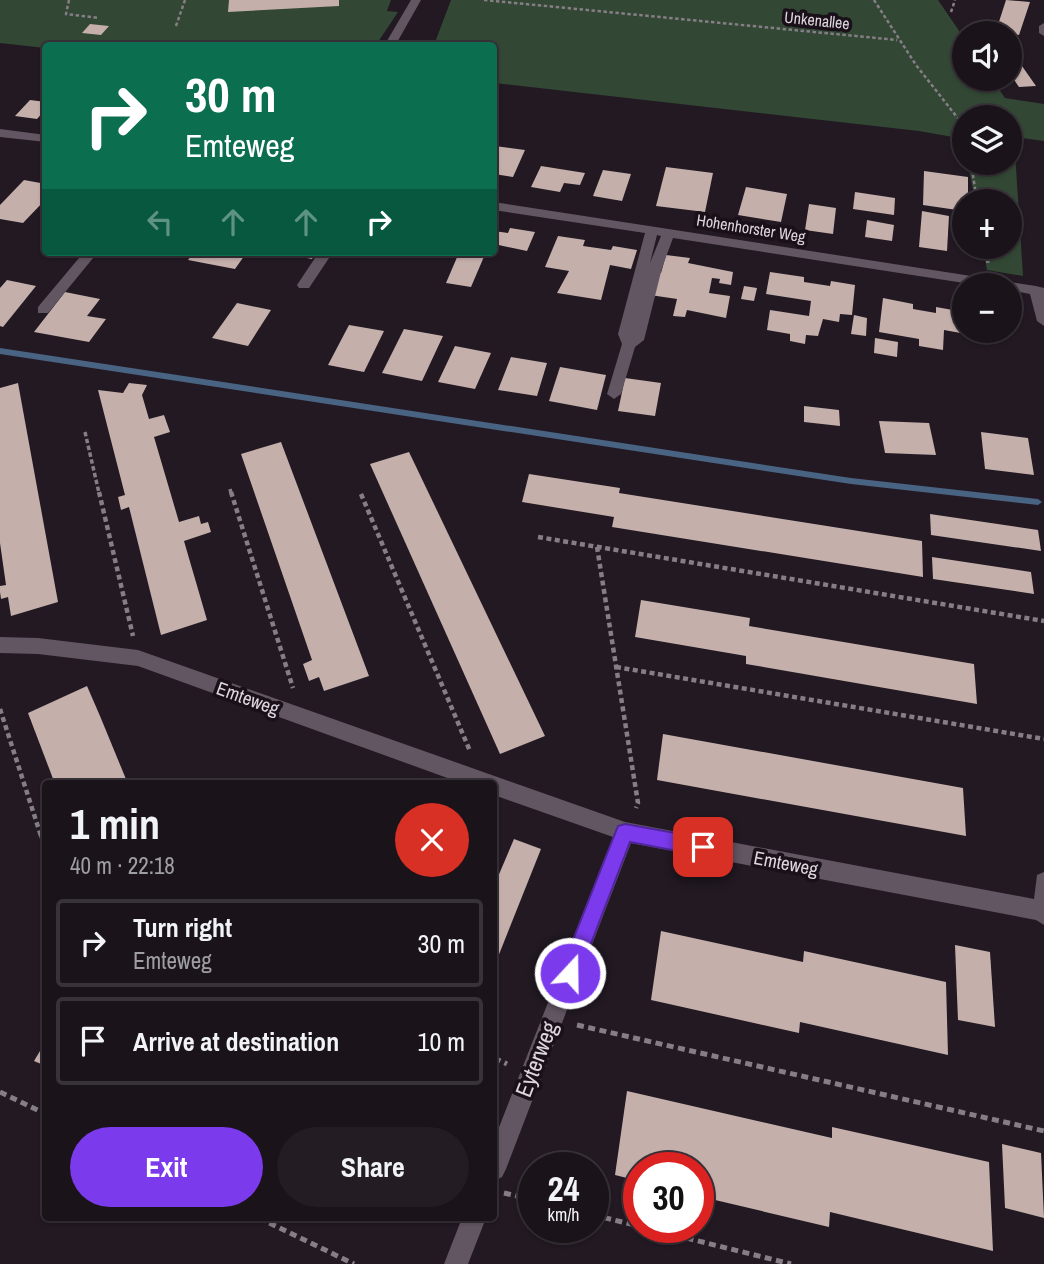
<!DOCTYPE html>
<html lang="en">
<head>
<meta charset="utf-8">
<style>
	:root { --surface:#1a131a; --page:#231c23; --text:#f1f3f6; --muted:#9f9ea2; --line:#383239; --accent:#7c3aed }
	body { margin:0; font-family:"Archivo Narrow",sans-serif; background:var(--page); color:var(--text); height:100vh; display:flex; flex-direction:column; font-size:26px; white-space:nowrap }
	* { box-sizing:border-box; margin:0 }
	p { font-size:23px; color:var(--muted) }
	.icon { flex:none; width:38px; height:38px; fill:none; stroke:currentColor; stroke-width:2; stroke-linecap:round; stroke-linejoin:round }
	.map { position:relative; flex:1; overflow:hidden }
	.drawer { position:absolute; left:42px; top:780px; width:455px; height:441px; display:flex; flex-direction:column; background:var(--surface); border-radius:7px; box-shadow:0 2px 5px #0004,0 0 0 2px var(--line) }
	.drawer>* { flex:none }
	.hud { position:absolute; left:42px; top:42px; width:455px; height:214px; border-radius:7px; box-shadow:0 2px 5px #0004,0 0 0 2px var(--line); background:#0b6e4f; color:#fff; overflow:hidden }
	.fabs { position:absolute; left:952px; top:21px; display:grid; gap:14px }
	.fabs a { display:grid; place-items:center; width:70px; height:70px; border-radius:50%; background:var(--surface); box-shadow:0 2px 5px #0004,0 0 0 2px var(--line); font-size:35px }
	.speed { position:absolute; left:518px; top:1152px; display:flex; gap:14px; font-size:35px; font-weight:700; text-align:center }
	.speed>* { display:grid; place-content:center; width:91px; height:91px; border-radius:50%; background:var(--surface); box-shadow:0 2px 5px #0004,0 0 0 2px var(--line); line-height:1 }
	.speed small { font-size:18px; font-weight:400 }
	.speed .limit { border:10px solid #d22; background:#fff; color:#111 }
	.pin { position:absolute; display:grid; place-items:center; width:60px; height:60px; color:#fff; margin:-30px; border-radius:14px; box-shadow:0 4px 10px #0006 }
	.me { position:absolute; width:77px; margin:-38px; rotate:21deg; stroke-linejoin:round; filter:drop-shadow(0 0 5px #0008) }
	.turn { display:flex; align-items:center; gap:24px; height:147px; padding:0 28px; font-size:32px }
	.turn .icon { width:91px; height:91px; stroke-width:2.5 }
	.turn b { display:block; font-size:49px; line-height:60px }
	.lanes { display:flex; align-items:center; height:66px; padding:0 28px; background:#0003; justify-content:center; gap:35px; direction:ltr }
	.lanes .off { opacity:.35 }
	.round { display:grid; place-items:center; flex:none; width:74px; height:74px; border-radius:37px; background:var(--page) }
	.headline { display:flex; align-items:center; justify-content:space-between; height:119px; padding:0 28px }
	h1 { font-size:42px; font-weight:700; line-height:52px }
	.cta { display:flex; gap:14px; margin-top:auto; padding:14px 28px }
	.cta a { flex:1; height:80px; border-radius:42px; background:var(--accent); color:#fff; font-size:28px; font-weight:700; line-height:80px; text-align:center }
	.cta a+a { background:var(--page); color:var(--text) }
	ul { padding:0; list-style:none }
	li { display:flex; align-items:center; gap:21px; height:88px; margin:0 14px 10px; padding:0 14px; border:4px solid var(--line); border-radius:7px }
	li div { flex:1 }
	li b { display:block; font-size:26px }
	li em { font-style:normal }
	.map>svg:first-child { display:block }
</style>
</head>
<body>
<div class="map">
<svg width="1044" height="1264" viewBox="0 0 1044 1264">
	<rect width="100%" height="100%" fill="#221923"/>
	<g fill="#324734">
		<path d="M0,0H391L387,11L398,12L376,45L46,46L45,48L0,43Z"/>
		<path d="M451,0H938L964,38V79H992L1005,98L1044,104V141L1014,137L1023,276L987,270L983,247H1010V201H975L968,163H1010V117H964V139L919,131L494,83V46L434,45Z"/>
	</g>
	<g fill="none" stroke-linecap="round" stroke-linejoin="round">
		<path fill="#496382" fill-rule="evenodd" d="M0,348L851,478L1038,499L1042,502L1038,505L851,484L0,354Z"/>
	</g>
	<g fill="#c4afab">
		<path d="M229,0H339V6L228,12Z"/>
		<path d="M1006,0L1030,2L1019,35L996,31Z"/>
		<path d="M90,24L109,26L101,35L82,33Z"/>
		<path d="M1010,49L1036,86L1019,87L1010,74Z"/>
		<path d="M30,100L46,102V109L37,119L15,116Z"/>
		<path d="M495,146L525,150L513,177L494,174Z"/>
		<path d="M541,166L585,173L580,185L564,183L560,192L531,187Z"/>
		<path d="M666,167L713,173L705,212L656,206Z"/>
		<path d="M603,170L631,174L622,201L593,196Z"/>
		<path d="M924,171L968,177V201H964V211L923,205Z"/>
		<path d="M24,180L46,184V199L23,223L0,219V205Z"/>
		<path d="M746,187L787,194L781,222L738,215Z"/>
		<path d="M855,192L895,198L894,215L853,209Z"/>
		<path d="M809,204L836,208L833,234L805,230Z"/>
		<path d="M922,211L949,216L947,251L919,247Z"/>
		<path d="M867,220L894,225L892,241L865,237Z"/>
		<path d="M510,228L535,232L527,251L494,244V231L508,233Z"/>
		<path d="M558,236L585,240L583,246L611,250L613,246L637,250L631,269L610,265L601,300L557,293L569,271L545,267Z"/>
		<path d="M187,252H247L235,269L188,260L191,256L185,255Z"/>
		<path d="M276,252H316L312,259Z"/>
		<path d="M452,252H486L471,287L446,283L458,255Z"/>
		<path d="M666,255L690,258L688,263L733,272L731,285L719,283L720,279L712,278L709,293L730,296L726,318L687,310L685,317L673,316L677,299L650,295L656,272L661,273Z"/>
		<path d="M770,272L804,277V282L830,286L831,281L855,285L852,315L840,314L839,322L823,319L818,336L806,335L805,344L790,341V334L767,330L770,310L809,316L811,301L766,294Z"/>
		<path d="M7,280L36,286L3,327L0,326V288Z"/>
		<path d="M744,286L757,288L754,301L741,299Z"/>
		<path d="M65,292L100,299L87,316L106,319L89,342L34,332Z"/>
		<path d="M883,298L913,304V309L936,313V307L964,312L966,334L944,330L943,350L919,346V339L879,332Z"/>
		<path d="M237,303L271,310L248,346L212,338Z"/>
		<path d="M854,315L867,318L866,336L851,334Z"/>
		<path d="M349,325L384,331L364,372L328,365Z"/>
		<path d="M404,329L443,336L422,381L382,373Z"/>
		<path d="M875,338L898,342L897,357L874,353Z"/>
		<path d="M455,346L491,353L475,389L438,382Z"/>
		<path d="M511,357L547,363L537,396L498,390Z"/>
		<path d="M560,367L606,375L597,410L549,401Z"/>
		<path d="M625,378L661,383L655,416L618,411Z"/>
		<path d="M18,383L58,602L11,616L8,597L1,599L0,592V586L6,585L0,543V388Z"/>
		<path d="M129,383L147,385L142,395L149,419L164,415L170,432L154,437L179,522L199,516L201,524L208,522L211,532L184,541L207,620L161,635L129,507L121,510L118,497L125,495L98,390L123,393Z"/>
		<path d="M804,406L839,410L840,426L804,422Z"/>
		<path d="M879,421L929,423L936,455L885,453Z"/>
		<path d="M981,432L1028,438L1034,475L985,469Z"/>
		<path d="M281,442L369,676L324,691L319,677L309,681L303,664L312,660L241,454Z"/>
		<path d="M409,452L545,736L500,754L370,464Z"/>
		<path d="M529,474L620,488L619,493L922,541L923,577L612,527L614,517L522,502Z"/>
		<path d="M930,514L1038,530L1041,551L931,535Z"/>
		<path d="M932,557L1031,572L1034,594L933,579Z"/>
		<path d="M641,600L750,618L749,626L974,664L977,704L746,664V656L635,637Z"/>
		<path d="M87,686L100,716L128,784H55L28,713Z"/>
		<path d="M663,734L963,788L966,836L657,780Z"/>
		<path d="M514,839L541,849L494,967V886Z"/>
		<path d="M661,931L803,962L804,951L946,982L948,1055L800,1022L799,1033L651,1000Z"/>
		<path d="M955,945L990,952L995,1027L958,1020Z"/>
		<path d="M46,1041V1066L34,1061Z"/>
		<path d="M627,1091L832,1138V1127L989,1162L993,1251L830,1212L829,1227L698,1196V1167H639V1181L615,1175Z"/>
		<path d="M1002,1144L1041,1153L1044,1218L1005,1208Z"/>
	</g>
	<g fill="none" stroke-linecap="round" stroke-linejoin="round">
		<g stroke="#867e87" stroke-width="2.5" stroke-dasharray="3.5 2.5" stroke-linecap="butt">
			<path d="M69,0L66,14L99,18"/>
			<path d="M484,0L897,40"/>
			<path d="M874,0L916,65L964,126"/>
			<path d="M951,12L955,0"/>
			<path d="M176,26L185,0"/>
			<path d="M971,163L977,201"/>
		</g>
		<g stroke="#867e87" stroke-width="3.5" stroke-dasharray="4.5 2.5" stroke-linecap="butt">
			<path d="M985,247L988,263"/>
			<path d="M85,432L99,493"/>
			<path d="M230,489L231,493"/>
		</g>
		<g stroke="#867e87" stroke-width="4.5" stroke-dasharray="5 3.5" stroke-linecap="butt">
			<path d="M99,492L133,636"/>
			<path d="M231,492L293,688"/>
			<path d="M361,494L470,751"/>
			<path d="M538,537L1044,621"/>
			<path d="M597,547L638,803L636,808"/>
			<path d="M616,667L1044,739"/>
			<path d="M0,709L41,836"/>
		</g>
		<g stroke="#867e87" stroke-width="5" stroke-dasharray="7 4.5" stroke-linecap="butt">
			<path d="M41,834L46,850"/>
			<path d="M577,1025L1044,1131"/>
			<path d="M494,1058L507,1064"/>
			<path d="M0,1092L46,1114"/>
			<path d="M504,1193L534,1200"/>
			<path d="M593,1215L639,1226"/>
			<path d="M259,1218L354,1264"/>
			<path d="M642,1227L791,1264"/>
		</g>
		<g fill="#625663" fill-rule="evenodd">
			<path d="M411,0H421L395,46H384Z"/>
			<path d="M1044,23V36L1039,33V26Z"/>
			<path d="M0,129L46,135V142L0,137Z"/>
			<path d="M494,202L1036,286L1044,288V326L1037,321L1030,294L1010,290V285H977L673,238L662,268L644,340L635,347L621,394L614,399L607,394L622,344L618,334L645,233L494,210ZM657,235L661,236L650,263Z"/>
			<path d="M84,252H98L48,313H38V307Z"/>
			<path d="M319,252H333L309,288H299L297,285Z"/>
			<path d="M0,637L38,638L138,650L625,822L1034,899L1037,875L1044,872V925L1036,920L631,843L506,1169L502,1177L494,1181V1140L613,837L494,795V784H464L138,666L38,654L0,653Z"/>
			<path d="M462,1218H486L468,1264H444Z"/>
		</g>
	</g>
	<path fill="#7c3aed" stroke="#51269a" stroke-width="2" d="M625,824L703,838L710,841L712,847L710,853L703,856L630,842L577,980L570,983L563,980L560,973L618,826Z"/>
	<g text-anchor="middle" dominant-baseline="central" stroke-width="7" stroke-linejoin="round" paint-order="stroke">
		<g font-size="16" fill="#ddd6de" stroke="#19101a">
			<text transform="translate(817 20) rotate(6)">Unkenallee</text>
			<text transform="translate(751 228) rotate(9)">Hohenhorster Weg</text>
		</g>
		<g font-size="19" fill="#ddd6de" stroke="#19101a">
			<text transform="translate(248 698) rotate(20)">Emteweg</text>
			<text transform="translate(786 863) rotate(11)">Emteweg</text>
		</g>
		<g font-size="23" fill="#ddd6de" stroke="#19101a">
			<text transform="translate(536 1059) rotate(-69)">Eyterweg</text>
		</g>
	</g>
</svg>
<div class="fabs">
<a><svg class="icon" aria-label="sound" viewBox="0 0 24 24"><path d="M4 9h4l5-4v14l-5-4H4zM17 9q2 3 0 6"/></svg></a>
<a><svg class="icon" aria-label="layers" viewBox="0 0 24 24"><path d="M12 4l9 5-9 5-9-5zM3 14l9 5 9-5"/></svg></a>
<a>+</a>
<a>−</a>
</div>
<div class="speed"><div>24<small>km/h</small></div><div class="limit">30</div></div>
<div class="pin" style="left:703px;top:847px;background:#d93025"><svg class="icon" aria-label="arrive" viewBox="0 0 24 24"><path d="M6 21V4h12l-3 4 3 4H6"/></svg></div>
<svg class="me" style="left:570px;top:973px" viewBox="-20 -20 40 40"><circle r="17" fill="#7c3aed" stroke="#fff" stroke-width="3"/><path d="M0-11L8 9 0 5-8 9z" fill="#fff"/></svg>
<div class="hud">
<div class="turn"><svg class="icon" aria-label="right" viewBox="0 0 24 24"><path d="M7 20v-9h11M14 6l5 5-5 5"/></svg><div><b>30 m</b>Emteweg</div></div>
<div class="lanes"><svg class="icon off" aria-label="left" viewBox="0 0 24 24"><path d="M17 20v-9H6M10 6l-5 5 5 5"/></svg><svg class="icon off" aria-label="ahead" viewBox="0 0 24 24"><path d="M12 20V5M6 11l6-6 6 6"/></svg><svg class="icon off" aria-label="ahead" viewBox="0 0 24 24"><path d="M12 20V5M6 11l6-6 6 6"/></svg><svg class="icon" aria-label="right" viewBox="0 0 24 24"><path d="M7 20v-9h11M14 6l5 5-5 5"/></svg></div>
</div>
<section class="drawer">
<div class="headline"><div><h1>1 min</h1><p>40 m · 22:18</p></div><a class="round" style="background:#d93025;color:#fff"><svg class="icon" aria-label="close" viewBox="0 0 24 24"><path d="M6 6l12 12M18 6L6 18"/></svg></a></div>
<ul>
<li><svg class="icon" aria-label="right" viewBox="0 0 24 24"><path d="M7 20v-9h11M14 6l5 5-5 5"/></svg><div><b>Turn right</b><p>Emteweg</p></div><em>30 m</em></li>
<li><svg class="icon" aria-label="arrive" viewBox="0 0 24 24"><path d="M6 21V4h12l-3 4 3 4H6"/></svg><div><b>Arrive at destination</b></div><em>10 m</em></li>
</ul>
<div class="cta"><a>Exit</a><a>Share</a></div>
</section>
</div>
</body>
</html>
